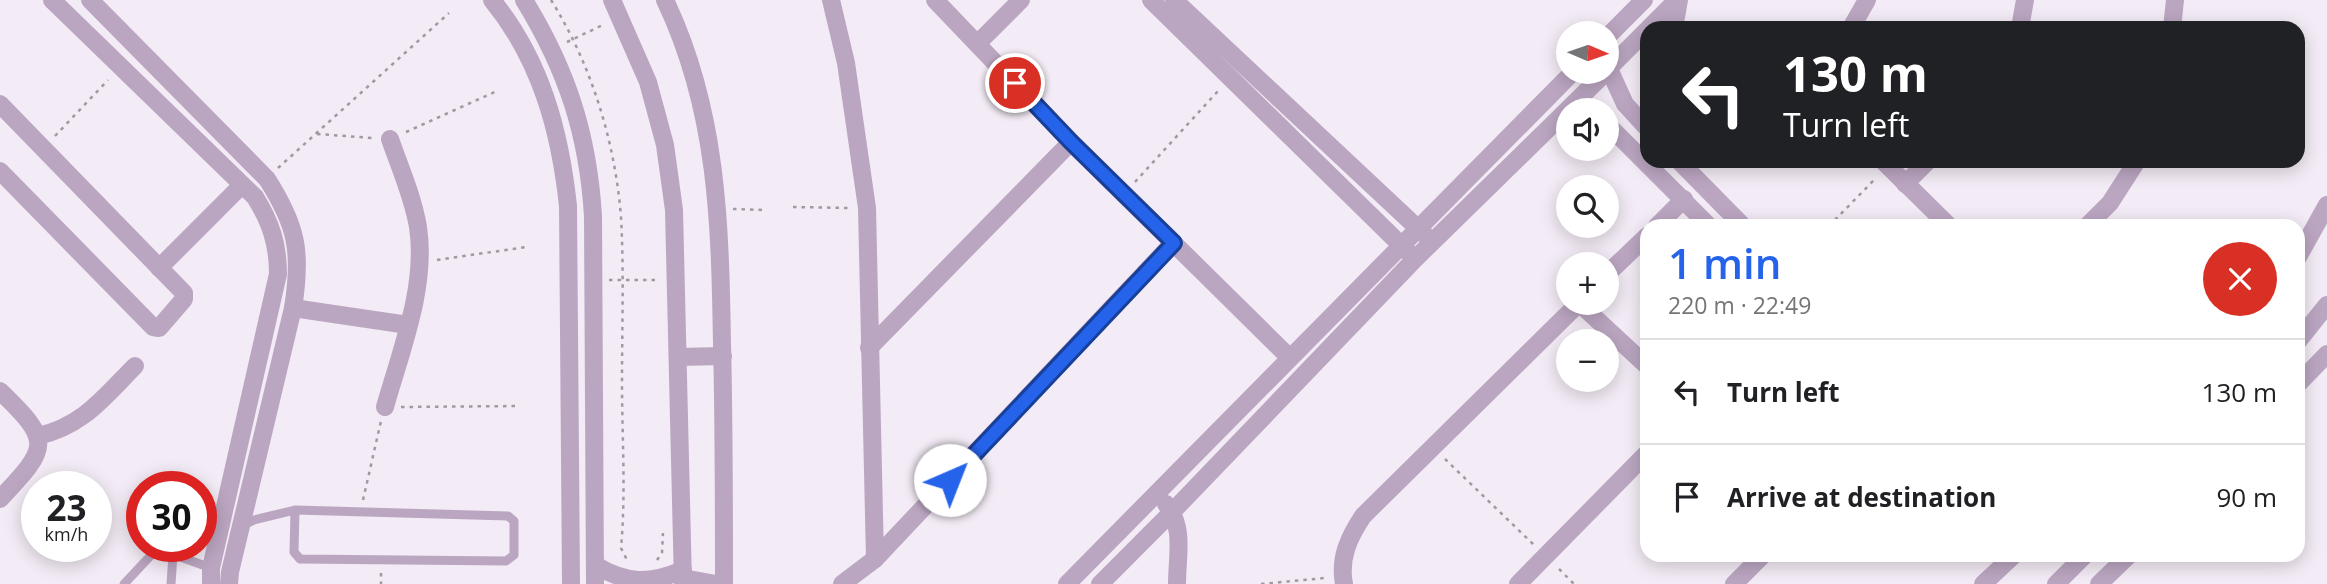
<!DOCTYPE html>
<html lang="en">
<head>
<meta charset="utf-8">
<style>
	:root { --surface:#fff; --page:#f2f2f2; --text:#202124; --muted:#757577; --line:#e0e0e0; --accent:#2563eb }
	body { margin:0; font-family:"Open Sans",sans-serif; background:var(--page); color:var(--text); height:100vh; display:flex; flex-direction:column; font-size:26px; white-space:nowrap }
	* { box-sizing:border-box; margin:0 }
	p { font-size:23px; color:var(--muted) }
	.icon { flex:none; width:38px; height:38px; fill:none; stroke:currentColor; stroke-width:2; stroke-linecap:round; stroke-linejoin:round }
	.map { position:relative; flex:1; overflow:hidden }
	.side { position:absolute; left:1640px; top:219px; width:665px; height:343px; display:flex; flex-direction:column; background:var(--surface); border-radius:21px; box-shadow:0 4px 18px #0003 }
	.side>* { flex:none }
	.banner { position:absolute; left:1640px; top:21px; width:665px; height:147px; border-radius:21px; box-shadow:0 4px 18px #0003; background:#202124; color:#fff; overflow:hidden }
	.needle { width:46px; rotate:92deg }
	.fabs { position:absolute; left:1556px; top:21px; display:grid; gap:14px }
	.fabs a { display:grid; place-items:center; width:63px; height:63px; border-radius:50%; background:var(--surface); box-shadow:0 4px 18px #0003; font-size:35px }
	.speed { position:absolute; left:21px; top:471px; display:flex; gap:14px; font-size:35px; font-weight:700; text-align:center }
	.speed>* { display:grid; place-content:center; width:91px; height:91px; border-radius:50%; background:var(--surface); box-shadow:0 4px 18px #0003; line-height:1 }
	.speed small { font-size:18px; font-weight:400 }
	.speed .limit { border:10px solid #d22; background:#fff; color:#111 }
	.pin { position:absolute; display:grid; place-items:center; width:60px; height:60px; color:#fff; margin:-30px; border:4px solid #fff; border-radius:50%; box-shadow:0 2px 7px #0007 }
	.me { position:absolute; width:77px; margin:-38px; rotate:44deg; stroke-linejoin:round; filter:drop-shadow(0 0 5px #0008) }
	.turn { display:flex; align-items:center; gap:24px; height:147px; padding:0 28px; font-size:32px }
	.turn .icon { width:91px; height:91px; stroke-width:2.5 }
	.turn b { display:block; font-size:49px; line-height:60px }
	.round { display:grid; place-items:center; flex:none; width:74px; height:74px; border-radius:37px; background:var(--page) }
	.headline { display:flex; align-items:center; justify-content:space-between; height:119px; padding:0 28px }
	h1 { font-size:42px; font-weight:600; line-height:52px; color:var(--accent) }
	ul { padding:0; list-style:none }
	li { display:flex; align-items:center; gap:21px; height:105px; padding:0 28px; border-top:2px solid var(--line) }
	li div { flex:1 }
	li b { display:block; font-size:26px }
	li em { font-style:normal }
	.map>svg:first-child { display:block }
</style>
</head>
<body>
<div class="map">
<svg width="2327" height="584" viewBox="0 0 2327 584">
	<rect width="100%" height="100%" fill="#f3ebf5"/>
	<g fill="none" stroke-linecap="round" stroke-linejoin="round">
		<g stroke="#9f9aa1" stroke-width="2.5" stroke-dasharray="3.5 5" stroke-linecap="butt">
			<path d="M551,0C591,64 615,141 621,217C624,271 622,327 622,382C622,437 626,493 621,548L627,560"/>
			<path d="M567,42L605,24"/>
			<path d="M406,132L499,90"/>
			<path d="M317,134L373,138"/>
			<path d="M55,136L108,80"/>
			<path d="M278,168L449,13"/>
			<path d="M1135,182L1218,91"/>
			<path d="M793,207L850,208"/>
			<path d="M733,209L765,210"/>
			<path d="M1829,226L1876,178"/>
			<path d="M437,260L526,247"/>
			<path d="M609,280H659"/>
			<path d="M401,407L520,406"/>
			<path d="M1445,459L1534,545"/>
			<path d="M363,500L381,421"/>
			<path d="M657,560L662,553L663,533"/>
			<path d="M1559,569L1574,584"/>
			<path d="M381,573V584"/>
			<path d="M1261,584L1325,578"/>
		</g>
		<g stroke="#bba6c1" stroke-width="9">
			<path d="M242,526L254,520L295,510L508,516L514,521V555L506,561L300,559L294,552L295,510"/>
			<path d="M124,584L154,552L161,550L211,568"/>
			<path d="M171,584L173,554"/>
		</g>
		<g stroke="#bba6c1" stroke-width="18">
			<path d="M52,0L255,197C271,223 278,244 278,274L211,568V584"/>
			<path d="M90,0L267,179C297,226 302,252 293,308L230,572L229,584"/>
			<path d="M492,0C541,60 560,131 568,206L571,584"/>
			<path d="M524,0C567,70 588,134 593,216L595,584"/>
			<path d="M612,0L648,82L665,145L674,210L683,584"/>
			<path d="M665,0C718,111 720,224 722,344C724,424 724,504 724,584"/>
			<path d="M831,0L846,63L867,208L875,559"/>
			<path d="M935,0L1071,142L1290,358"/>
			<path d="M1151,0L1408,252"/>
			<path d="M1174,0L1425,235"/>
			<path d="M1649,28L1677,0"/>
			<path d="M1674,28L1679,0"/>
			<path d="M1851,28L1867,0"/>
			<path d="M2020,28L2025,0"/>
			<path d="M2172,28L2175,0"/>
			<path d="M1606,38L1644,0"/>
			<path d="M978,43L1021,0"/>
			<path d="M1609,69L1625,104L1647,128"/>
			<path d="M1606,71L1647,30"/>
			<path d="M0,104L184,293V299L159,328L153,327L0,171"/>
			<path d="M1606,123L1709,226"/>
			<path d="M1679,161L1743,226"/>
			<path d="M1883,161L1949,226"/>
			<path d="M1905,184L1928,161"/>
			<path d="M1657,226L1684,199"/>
			<path d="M2087,226L2110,203L2137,161"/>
			<path d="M2298,257L2327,205"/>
			<path d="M159,268L242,185"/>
			<path d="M1606,275L1647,236"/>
			<path d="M1579,303L1647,366"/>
			<path d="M293,308L408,325"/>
			<path d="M2298,341L2327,305"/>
			<path d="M869,348L1071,142"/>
			<path d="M678,357L723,356"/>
			<path d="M2298,384L2327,354"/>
			<path d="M0,391C53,442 49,447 0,499"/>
			<path d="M385,407C401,350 427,287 418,227C413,197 400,168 390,139"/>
			<path d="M38,436C83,426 104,397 135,366"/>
			<path d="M1166,504C1185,528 1177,555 1177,584"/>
			<path d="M595,565C626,584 650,584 683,570"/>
			<path d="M683,578L716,584"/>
			<path d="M842,584L875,559L1173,243"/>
			<path d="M1067,584L1573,72"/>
			<path d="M1100,584L1172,512L1415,259L1606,72"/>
			<path d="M1344,584C1339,558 1349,537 1363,516L1579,303"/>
			<path d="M1518,584L1647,453"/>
			<path d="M1734,584L1763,555"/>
			<path d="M1983,584L2014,555"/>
			<path d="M2056,584L2085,555"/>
			<path d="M2099,584L2129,555"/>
		</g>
	</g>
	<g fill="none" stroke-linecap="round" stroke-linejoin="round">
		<g stroke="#184099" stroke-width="18">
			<path id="route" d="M950,480L1174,243L1071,142L1015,83"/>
		</g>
		<use href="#route" stroke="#2563eb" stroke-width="12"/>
	</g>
</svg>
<div class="fabs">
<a><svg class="needle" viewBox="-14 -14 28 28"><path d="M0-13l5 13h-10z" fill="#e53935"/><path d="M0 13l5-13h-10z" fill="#757577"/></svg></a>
<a><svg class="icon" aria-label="sound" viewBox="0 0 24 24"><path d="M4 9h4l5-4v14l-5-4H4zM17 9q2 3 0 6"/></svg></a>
<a><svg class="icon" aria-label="search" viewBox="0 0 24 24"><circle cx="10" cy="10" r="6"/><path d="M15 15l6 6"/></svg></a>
<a>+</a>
<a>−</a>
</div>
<div class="speed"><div>23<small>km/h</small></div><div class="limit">30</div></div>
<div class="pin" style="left:1015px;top:83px;background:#d93025"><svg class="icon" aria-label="arrive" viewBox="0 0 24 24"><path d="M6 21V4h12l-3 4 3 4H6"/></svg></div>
<svg class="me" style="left:950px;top:480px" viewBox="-20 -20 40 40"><circle r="19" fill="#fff"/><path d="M0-13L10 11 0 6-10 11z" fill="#2563eb"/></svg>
<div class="banner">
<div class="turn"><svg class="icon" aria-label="left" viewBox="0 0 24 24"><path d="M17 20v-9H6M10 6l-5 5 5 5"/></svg><div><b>130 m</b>Turn left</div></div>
</div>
<section class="side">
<div class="headline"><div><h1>1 min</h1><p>220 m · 22:49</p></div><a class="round" style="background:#d93025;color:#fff"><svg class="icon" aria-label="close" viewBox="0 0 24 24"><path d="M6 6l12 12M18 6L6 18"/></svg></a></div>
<ul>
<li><svg class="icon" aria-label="left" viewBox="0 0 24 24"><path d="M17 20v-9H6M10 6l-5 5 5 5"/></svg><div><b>Turn left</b></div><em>130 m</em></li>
<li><svg class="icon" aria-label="arrive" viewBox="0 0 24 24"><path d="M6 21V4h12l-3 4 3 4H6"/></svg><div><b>Arrive at destination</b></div><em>90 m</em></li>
</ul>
</section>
</div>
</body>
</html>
